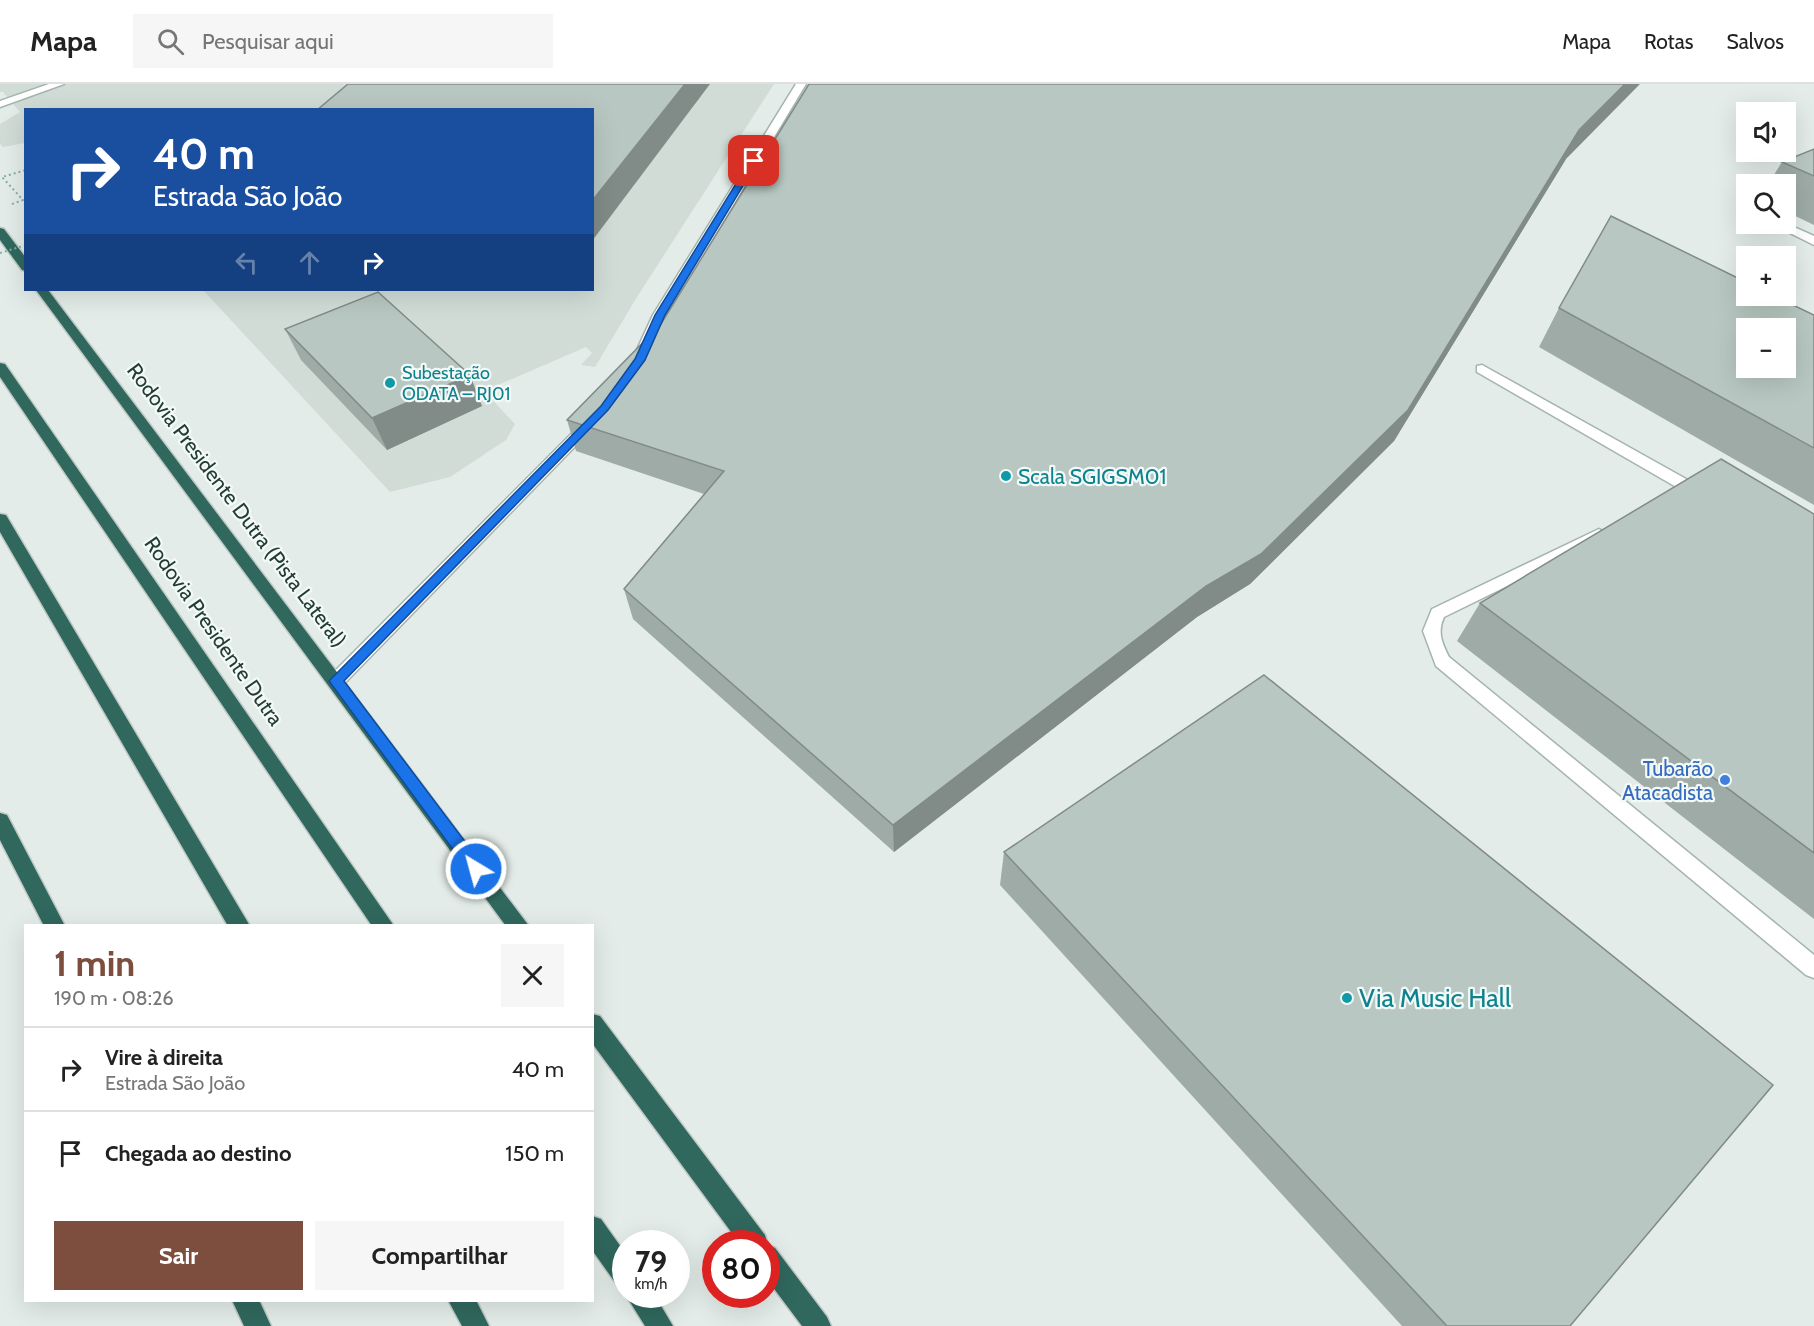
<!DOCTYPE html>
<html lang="pt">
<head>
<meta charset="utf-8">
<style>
	:root { --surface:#fff; --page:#f6f6f6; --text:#222; --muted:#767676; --line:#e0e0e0; --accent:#7d4e3d }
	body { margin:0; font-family:Cabin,sans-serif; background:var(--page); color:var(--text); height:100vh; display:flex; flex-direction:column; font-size:22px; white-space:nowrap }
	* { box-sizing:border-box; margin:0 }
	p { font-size:20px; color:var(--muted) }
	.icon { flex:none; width:33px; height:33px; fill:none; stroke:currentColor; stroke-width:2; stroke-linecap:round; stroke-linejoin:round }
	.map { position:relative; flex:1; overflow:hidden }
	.panel { position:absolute; left:24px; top:840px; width:570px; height:378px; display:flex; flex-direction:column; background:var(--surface); border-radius:0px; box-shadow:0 6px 24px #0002 }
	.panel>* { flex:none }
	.top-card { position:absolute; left:24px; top:24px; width:570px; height:183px; border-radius:0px; box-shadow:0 6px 24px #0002; background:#1a4fa0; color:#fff; overflow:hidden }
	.controls { position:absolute; left:1736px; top:18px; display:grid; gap:12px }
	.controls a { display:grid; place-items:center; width:60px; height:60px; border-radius:0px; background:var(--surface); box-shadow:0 6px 24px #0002; font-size:30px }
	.speed { position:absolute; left:612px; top:1146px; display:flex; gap:12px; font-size:30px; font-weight:700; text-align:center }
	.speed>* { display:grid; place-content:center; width:78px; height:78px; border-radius:50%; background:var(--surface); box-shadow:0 6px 24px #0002; line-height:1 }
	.speed small { font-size:15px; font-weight:400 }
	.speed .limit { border:9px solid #d22; background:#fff; color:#111 }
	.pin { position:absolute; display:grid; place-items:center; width:51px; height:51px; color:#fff; margin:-26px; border-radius:12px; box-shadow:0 3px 9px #0006 }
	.me { position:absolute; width:66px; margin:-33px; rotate:323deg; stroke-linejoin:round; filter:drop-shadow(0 0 4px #0008) }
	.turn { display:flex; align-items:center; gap:21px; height:126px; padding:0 30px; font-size:27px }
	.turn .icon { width:78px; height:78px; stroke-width:2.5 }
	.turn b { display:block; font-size:42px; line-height:51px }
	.lanes { display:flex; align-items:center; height:57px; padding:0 30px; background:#0003; justify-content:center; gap:30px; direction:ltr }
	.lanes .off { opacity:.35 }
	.round { display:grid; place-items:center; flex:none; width:63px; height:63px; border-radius:0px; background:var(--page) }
	.headline { display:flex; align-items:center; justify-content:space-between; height:102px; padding:0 30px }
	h1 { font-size:36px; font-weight:700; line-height:45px; color:var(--accent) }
	.primary-button { display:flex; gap:12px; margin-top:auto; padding:12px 30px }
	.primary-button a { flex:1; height:69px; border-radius:0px; background:var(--accent); color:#fff; font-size:24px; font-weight:700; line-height:69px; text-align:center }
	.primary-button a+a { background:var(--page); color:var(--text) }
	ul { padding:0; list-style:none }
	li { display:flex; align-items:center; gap:18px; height:84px; padding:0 30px; border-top:2px solid var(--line) }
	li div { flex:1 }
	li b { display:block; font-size:22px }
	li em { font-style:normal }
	header { display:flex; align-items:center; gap:36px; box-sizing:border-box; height:84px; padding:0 30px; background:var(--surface); border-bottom:2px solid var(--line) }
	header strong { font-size:28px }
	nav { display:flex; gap:33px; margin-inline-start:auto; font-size:21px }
	.search { width:420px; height:54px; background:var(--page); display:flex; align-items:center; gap:15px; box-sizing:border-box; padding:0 21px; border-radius:0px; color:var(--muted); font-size:22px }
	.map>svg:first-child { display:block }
</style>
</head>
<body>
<header>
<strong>Mapa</strong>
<div class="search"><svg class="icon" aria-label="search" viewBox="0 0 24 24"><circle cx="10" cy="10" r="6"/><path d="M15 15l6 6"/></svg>Pesquisar aqui</div>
<nav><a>Mapa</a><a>Rotas</a><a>Salvos</a></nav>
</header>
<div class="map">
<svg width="1814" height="1242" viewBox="0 0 1814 1242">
	<rect width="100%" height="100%" fill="#e3ece8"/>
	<path fill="#d1dcd7" d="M0,0H774L637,213L595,283L581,281L592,269L586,263L484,307L515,340L506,356L450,393L390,408L203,206H592V26H26L25,59L3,63L0,60V40L20,28L3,8H0Z"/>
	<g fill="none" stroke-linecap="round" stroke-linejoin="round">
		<g stroke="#a6b4af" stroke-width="3">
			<g id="minor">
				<path d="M49,0H64L0,23V17Z"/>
				<path d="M796,0H806L667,231L649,270L642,274L637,273L635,270L653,231Z"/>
				<path d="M1785,139L1814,152V161L1772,140Z"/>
				<path d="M1482,281L1695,400L1698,404L1684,413H1674L1671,409L1678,404L1477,288V282Z"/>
				<path d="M589,335L596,340L594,343L342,602H330L327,597L330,592L584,337Z"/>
				<path d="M1599,445L1607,450L1605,454L1444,533C1437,548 1442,559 1449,573L1814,871V894L1806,891L1436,582L1423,547L1432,525Z"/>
			</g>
		</g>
		<g stroke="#c1c9c7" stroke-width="3">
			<g id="highway">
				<path d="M0,144L4,145L26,174V187L22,186L0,156Z"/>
				<path d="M36,206H48L529,842H506Z"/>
				<path d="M0,279L5,280L394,842H372L0,293Z"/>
				<path d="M0,430L6,431L250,842H228L0,448Z"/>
				<path d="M0,729L7,731L65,842H44L0,756Z"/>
				<path d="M592,930L600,932L765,1151L768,1161L775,1164L827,1233L831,1242H802L766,1194V1160H740L592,959Z"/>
				<path d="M592,1132L601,1135L626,1170V1204L617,1201L592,1166Z"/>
				<path d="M625,1210H654L673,1242H645Z"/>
				<path d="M232,1216H259L271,1242H244Z"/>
				<path d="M448,1216H476L489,1242H462Z"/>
			</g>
		</g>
		<path stroke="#84afa2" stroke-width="2" stroke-dasharray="2 3" stroke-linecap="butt" d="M12,120L23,116L2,93L26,86"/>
		<use href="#minor" fill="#fff" fill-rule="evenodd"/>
		<use href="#highway" fill="#30685d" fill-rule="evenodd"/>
		<path stroke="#84afa2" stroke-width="2" stroke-dasharray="2 3" stroke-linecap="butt" d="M0,169L26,161"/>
	</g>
	<g fill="#9eaba6">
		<path d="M1814,65V141L1785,127V100H1768L1782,78Z"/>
		<path d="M1566,75L1394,357L1250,500L1197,533L894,768L633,535L624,505L704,410L576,367L567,336Z"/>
		<path d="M1559,224L1814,231V421L1539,263Z"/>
		<path d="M285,245L482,322L387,366L301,276Z"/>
		<path d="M1814,430V835L1457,557L1480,519Z"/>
		<path d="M1004,768L1570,1242H1402L1000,801Z"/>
	</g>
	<g fill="#818b87">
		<path d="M685,0H710L592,157V117Z"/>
		<path d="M1625,0H1640L1566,75L1394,357L1250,500L1197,533L894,768L893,741Z"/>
		<path d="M470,291L482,322L387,366L372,334Z"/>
	</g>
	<g fill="#b8c7c1" stroke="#818b87" stroke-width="1.5" fill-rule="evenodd">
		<path d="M348,0H685L592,117V26H317Z"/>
		<path d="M809,0H1625L1579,46L1408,326L1261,470L1206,502L893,741L624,505L724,387L567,336L661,240Z"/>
		<path d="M1814,65V92L1782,78Z"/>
		<path d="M1611,132L1746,198V212H1774L1814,231V364L1559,224ZM1746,244H1785V284H1746Z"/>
		<path d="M378,208L470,291L372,334L285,245Z"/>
		<path d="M1721,375L1814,430V769L1480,519Z"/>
		<path d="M1264,591L1773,1001L1570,1242H1447L1004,768Z"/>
	</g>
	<path fill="#1a73e8" stroke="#114b97" stroke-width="1.5" d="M754,74L758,77L665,231L645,276L608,326L344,597L482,780L484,785L482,790H471L329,597L601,322L635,275L655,231L750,77Z"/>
	<g fill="#0f9aa8" stroke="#f3f9f6" stroke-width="2">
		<circle cx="390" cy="299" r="6"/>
		<circle cx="1006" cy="392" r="6"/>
		<circle cx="1347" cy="914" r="6"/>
	</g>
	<circle fill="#3f7fe0" stroke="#f3f9f6" stroke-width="2" cx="1725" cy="696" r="6"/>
	<g text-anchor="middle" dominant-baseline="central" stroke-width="4.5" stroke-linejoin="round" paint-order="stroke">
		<g font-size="18" fill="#0d838f" stroke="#f3f9f6" text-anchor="start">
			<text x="402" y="289">Subestação<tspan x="402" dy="21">ODATA – RJ01</tspan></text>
		</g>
		<g font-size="21" fill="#0d838f" stroke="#f3f9f6" text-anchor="start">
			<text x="1018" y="392">Scala SGIGSM01</text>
		</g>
		<g font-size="21" fill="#233d36" stroke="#f3f9f6">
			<text transform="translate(237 421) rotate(53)">Rodovia Presidente Dutra (Pista Lateral)</text>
			<text transform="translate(214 547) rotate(55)">Rodovia Presidente Dutra</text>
		</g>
		<g font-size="21" fill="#366cbe" stroke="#f3f9f6" text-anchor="end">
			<text x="1713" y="684">Tubarão<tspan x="1713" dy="24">Atacadista</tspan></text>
		</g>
		<g font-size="26" fill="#0d838f" stroke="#f3f9f6" text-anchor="start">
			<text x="1359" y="914">Via Music Hall</text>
		</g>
	</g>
</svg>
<div class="controls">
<a><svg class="icon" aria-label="sound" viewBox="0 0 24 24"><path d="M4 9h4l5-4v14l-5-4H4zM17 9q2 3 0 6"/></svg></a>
<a><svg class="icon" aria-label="search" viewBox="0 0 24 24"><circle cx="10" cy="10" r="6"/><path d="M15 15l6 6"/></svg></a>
<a>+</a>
<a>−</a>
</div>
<div class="speed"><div>79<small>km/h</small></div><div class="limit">80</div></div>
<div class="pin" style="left:754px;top:77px;background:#d93025"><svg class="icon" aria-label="arrive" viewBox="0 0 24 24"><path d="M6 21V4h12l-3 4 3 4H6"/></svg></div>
<svg class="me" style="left:476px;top:785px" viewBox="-20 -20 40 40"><circle r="17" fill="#1a73e8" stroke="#fff" stroke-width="3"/><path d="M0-11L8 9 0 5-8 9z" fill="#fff"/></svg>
<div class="top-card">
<div class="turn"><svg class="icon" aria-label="right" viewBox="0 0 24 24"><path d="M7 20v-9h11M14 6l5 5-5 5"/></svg><div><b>40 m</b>Estrada São João</div></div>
<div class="lanes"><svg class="icon off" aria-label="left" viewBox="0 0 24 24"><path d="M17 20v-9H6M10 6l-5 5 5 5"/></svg><svg class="icon off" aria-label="ahead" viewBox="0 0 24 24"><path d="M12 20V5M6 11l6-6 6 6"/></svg><svg class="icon" aria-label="right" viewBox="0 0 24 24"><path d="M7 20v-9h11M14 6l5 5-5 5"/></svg></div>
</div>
<section class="panel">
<div class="headline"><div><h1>1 min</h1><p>190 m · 08:26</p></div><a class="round"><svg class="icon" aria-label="close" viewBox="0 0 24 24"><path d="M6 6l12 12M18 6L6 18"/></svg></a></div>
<ul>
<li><svg class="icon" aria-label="right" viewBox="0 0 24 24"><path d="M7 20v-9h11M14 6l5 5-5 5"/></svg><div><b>Vire à direita</b><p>Estrada São João</p></div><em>40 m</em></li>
<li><svg class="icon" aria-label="arrive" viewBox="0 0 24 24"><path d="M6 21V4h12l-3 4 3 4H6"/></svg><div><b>Chegada ao destino</b></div><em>150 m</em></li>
</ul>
<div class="primary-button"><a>Sair</a><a>Compartilhar</a></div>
</section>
</div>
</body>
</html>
